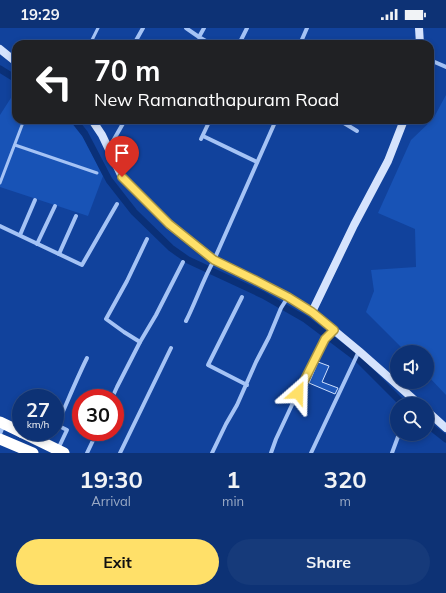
<!DOCTYPE html>
<html lang="en">
<head>
<meta charset="utf-8">
<style>
	:root { --surface:#0d3275; --page:#163a7a; --text:#f1f3f6; --muted:#9aaac5; --line:#2d4d87; --accent:#ffe069 }
	body { margin:0; font-family:Mulish,sans-serif; background:var(--page); color:var(--text); height:100vh; display:flex; flex-direction:column; font-size:15px; white-space:nowrap }
	* { box-sizing:border-box; margin:0 }
	p { font-size:13px; color:var(--muted) }
	.icon { flex:none; width:22px; height:22px; fill:none; stroke:currentColor; stroke-width:2; stroke-linecap:round; stroke-linejoin:round }
	.map { position:relative; height:425px; overflow:hidden }
	.details { display:flex; flex-direction:column; background:var(--surface); flex:1 }
	.details>* { flex:none }
	.banner { position:absolute; left:12px; top:12px; width:422px; height:84px; border-radius:12px; box-shadow:0 2px 6px #0003,0 0 0 1px var(--line); background:#202124; color:#fff; overflow:hidden }
	.controls { position:absolute; left:390px; top:317px; display:grid; gap:8px }
	.controls a { display:grid; place-items:center; width:44px; height:44px; border-radius:50%; background:var(--surface); box-shadow:0 2px 6px #0003,0 0 0 1px var(--line); font-size:20px }
	.speed { position:absolute; left:12px; top:361px; display:flex; gap:8px; font-size:20px; font-weight:700; text-align:center }
	.speed>* { display:grid; place-content:center; width:52px; height:52px; border-radius:50%; background:var(--surface); box-shadow:0 2px 6px #0003,0 0 0 1px var(--line); line-height:1 }
	.speed small { font-size:10px; font-weight:400 }
	.speed .limit { border:6px solid #d22; background:#fff; color:#111 }
	.pin { position:absolute; display:grid; place-items:center; width:34px; height:34px; color:#fff; margin:-41px -17px; border-radius:50% 50% 50% 0; rotate:-45deg; box-shadow:0 0 4px #0007 }
	.pin .icon { rotate:45deg }
	.me { position:absolute; width:44px; margin:-22px; rotate:25deg; stroke-linejoin:round; filter:drop-shadow(0 0 3px #0008) }
	.turn { display:flex; align-items:center; gap:14px; height:84px; padding:0 16px; font-size:18px }
	.turn .icon { width:52px; height:52px; stroke-width:2.5 }
	.turn b { display:block; font-size:28px; line-height:34px }
	.eta { display:flex; justify-content:space-evenly; align-items:center; height:68px; text-align:center }
	.eta b { font-size:24px; font-weight:700; line-height:28px }
	.button { display:flex; gap:8px; margin-top:auto; padding:8px 16px }
	.button a { flex:1; height:46px; border-radius:24px; background:var(--accent); color:#111; font-size:16px; font-weight:700; line-height:46px; text-align:center }
	.button a+a { background:var(--page); color:var(--text) }
	.status { display:flex; justify-content:space-between; align-items:center; height:28px; padding:0 20px; background:var(--surface); direction:ltr }
	.status svg { height:11px; fill:currentColor }
	.map>svg:first-child { display:block }
</style>
</head>
<body>
<div class="status"><b>19:29</b><svg viewBox="0 0 49 12"><path d="M0 12V9h3v3zM5 12V6h3v6zM10 12V3h3v9zM15 12V0h3v12zM26 1h20v11H26zM47 4h2v5h-2z"/></svg></div>
<div class="map">
<svg width="446" height="425" viewBox="0 0 446 425">
	<rect width="100%" height="100%" fill="#11429c"/>
	<g fill="#1853b6">
		<path d="M16,62V92H69L79,102L86,114L103,148L88,188L0,159V87Z"/>
		<path d="M446,67V367L427,347V324H406L366,284L374,263L371,242L416,239L415,201L378,185L411,112L433,91Z"/>
	</g>
	<g fill="none" stroke-linecap="round" stroke-linejoin="round">
		<g stroke="#0a3078" stroke-width="7">
			<path d="M0,41L16,51"/>
			<path d="M74,92L85,106L109,152L134,184L171,220L188,232L263,267L305,291L358,331L403,376"/>
			<path d="M427,396L446,411"/>
		</g>
	</g>
	<path fill="#1e58bb" stroke="#cee0fe" d="M318,334L329,338L322,354L338,360L335,366L309,355Z"/>
	<g fill="none" stroke-linecap="round" stroke-linejoin="round">
		<g stroke="#a5c3f5" stroke-width="3">
			<path d="M90,16L98,0"/>
			<path d="M15,117L97,145"/>
			<path d="M0,155L24,92"/>
			<path d="M325,311L334,302"/>
		</g>
		<g stroke="#a5c3f5" stroke-width="4">
			<path d="M186,0L199,9"/>
			<path d="M204,0L199,9L211,16"/>
			<path d="M134,16L143,0"/>
			<path d="M239,16L247,0"/>
			<path d="M300,16L307,0"/>
			<path d="M430,32L446,39"/>
			<path d="M339,92L357,103"/>
			<path d="M203,108L257,134"/>
			<path d="M201,111L210,92"/>
			<path d="M109,120L125,92"/>
			<path d="M0,198L82,237L117,176"/>
			<path d="M20,207L35,172"/>
			<path d="M37,216L55,178"/>
			<path d="M59,226L76,188"/>
			<path d="M242,269L208,337L247,357"/>
			<path d="M186,293C196,273 203,252 214,232L276,92"/>
			<path d="M140,314L124,304L106,291L127,253L147,211"/>
			<path d="M112,370L117,359L140,314L156,287L183,234"/>
			<path d="M0,406L4,396"/>
			<path d="M58,421L67,402L57,397C67,375 76,352 87,330"/>
			<path d="M87,425L97,404"/>
			<path d="M120,425L171,320"/>
			<path d="M212,425L226,396L237,377L256,334L269,309L281,280L288,269"/>
			<path d="M271,425L276,411L306,347L325,311"/>
			<path d="M311,425L359,323"/>
			<path d="M392,425L399,406"/>
		</g>
		<g stroke="#d5e3fd" stroke-width="8">
			<path d="M419,0L420,16"/>
			<path d="M0,21L16,34"/>
			<path d="M92,92L102,107L122,149L169,196L214,232L255,252L288,269L312,284L359,323L419,376"/>
			<path d="M312,284L354,197L388,133L404,92"/>
			<path d="M427,383L446,400"/>
		</g>
		<g stroke="#fff" stroke-width="11">
			<path d="M0,394L21,404"/>
			<path d="M21,404L64,425"/>
			<path d="M0,411L33,425"/>
		</g>
	</g>
	<g fill="none" stroke-linecap="round" stroke-linejoin="round">
		<g stroke="#a69244" stroke-width="10">
			<path id="route" d="M122,149L169,196L214,232L255,252L288,269L312,284L334,302L325,311L298,365"/>
		</g>
		<use href="#route" stroke="#ffe069" stroke-width="7"/>
	</g>
</svg>
<div class="controls">
<a><svg class="icon" aria-label="sound" viewBox="0 0 24 24"><path d="M4 9h4l5-4v14l-5-4H4zM17 9q2 3 0 6"/></svg></a>
<a><svg class="icon" aria-label="search" viewBox="0 0 24 24"><circle cx="10" cy="10" r="6"/><path d="M15 15l6 6"/></svg></a>
</div>
<div class="speed"><div>27<small>km/h</small></div><div class="limit">30</div></div>
<div class="pin" style="left:122px;top:149px;background:#d93025"><svg class="icon" aria-label="arrive" viewBox="0 0 24 24"><path d="M6 21V4h12l-3 4 3 4H6"/></svg></div>
<svg class="me" style="left:298px;top:365px" viewBox="-20 -20 40 40"><path d="M0-17L14 15 0 8-14 15z" fill="#ffe069" stroke="#fff" stroke-width="4"/></svg>
<div class="banner">
<div class="turn"><svg class="icon" aria-label="left" viewBox="0 0 24 24"><path d="M17 20v-9H6M10 6l-5 5 5 5"/></svg><div><b>70 m</b>New Ramanathapuram Road</div></div>
</div>
</div>
<section class="details">
<div class="eta">
<div><b>19:30</b><p>Arrival</p></div>
<div><b>1</b><p>min</p></div>
<div><b>320</b><p>m</p></div>
</div>
<div class="button"><a>Exit</a><a>Share</a></div>
</section>
</body>
</html>
